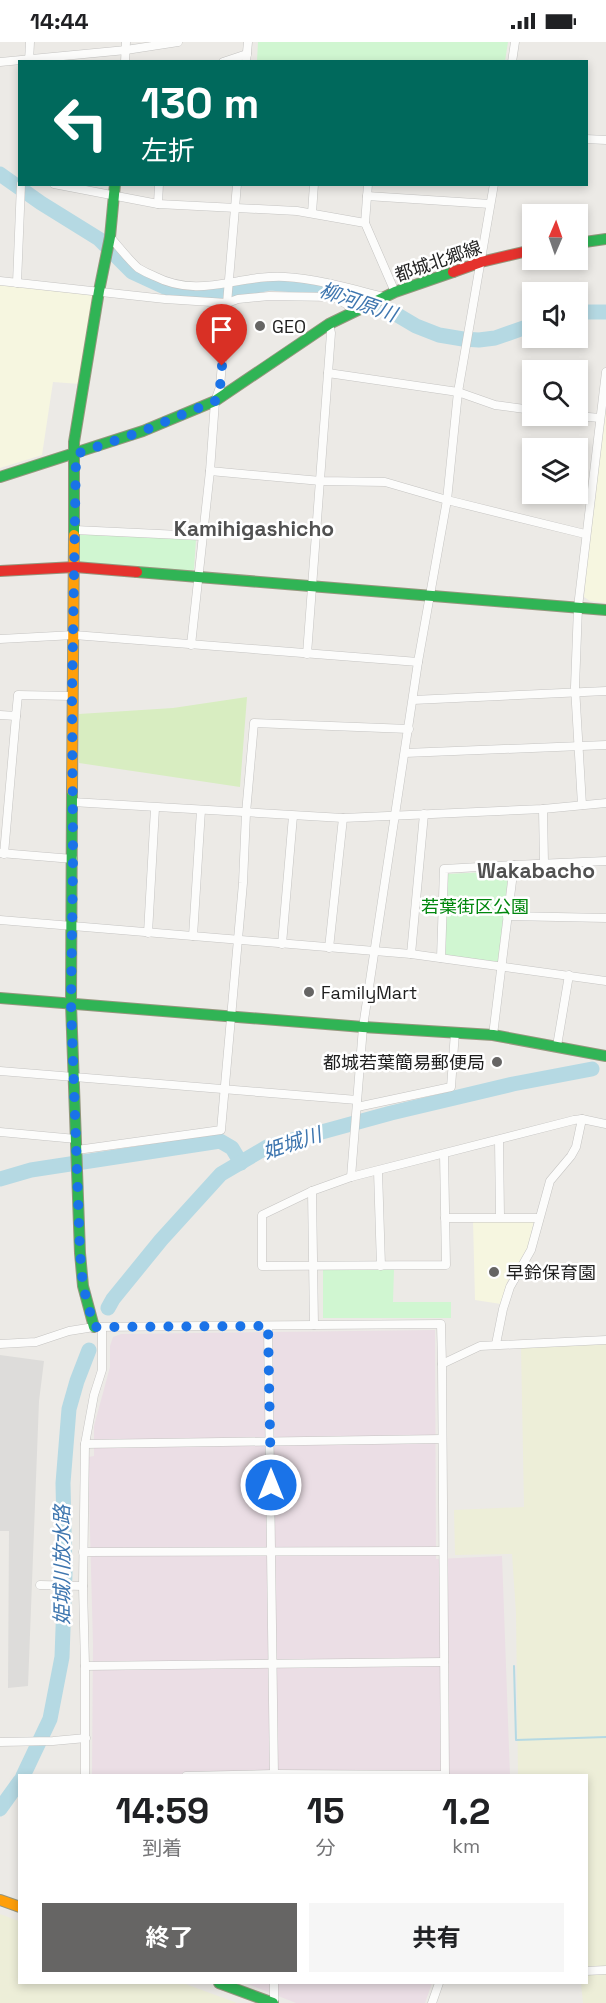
<!DOCTYPE html>
<html lang="ja">
<head>
<meta charset="utf-8">
<style>
	:root { --surface:#fff; --page:#f6f6f6; --text:#202124; --muted:#757577; --accent:#666564 }
	body { margin:0; font-family:"Space Grotesk","Noto Sans JP",sans-serif; background:var(--page); color:var(--text); height:100vh; display:flex; flex-direction:column; font-size:22px; white-space:nowrap }
	* { box-sizing:border-box; margin:0 }
	p { font-size:20px; color:var(--muted) }
	.icon { flex:none; width:33px; height:33px; fill:none; stroke:currentColor; stroke-width:2; stroke-linecap:round; stroke-linejoin:round }
	.map { position:relative; flex:1; overflow:hidden }
	.drawer { position:absolute; left:18px; top:1732px; width:570px; height:210px; display:flex; flex-direction:column; background:var(--surface); border-radius:0px; box-shadow:0 3px 9px #0003 }
	.drawer>* { flex:none }
	.banner { position:absolute; left:18px; top:18px; width:570px; height:126px; border-radius:0px; box-shadow:0 3px 9px #0003; background:#00695c; color:#fff; overflow:hidden }
	.needle { width:39px; rotate:2deg }
	.buttons { position:absolute; left:522px; top:162px; display:grid; gap:12px }
	.buttons a { display:grid; place-items:center; width:66px; height:66px; border-radius:0px; background:var(--surface); box-shadow:0 3px 9px #0003; font-size:30px }
	.pin { position:absolute; display:grid; place-items:center; width:51px; height:51px; color:#fff; margin:-62px -26px; border-radius:50% 50% 50% 0; rotate:-45deg; box-shadow:0 0 6px #0007 }
	.pin .icon { rotate:45deg }
	.me { position:absolute; width:66px; margin:-33px; rotate:0deg; stroke-linejoin:round; filter:drop-shadow(0 0 4px #0008) }
	.turn { display:flex; align-items:center; gap:21px; height:126px; padding:0 24px; font-size:27px }
	.turn .icon { width:78px; height:78px; stroke-width:2.5 }
	.turn b { display:block; font-size:42px; line-height:51px }
	.eta { display:flex; justify-content:space-evenly; align-items:center; height:102px; text-align:center }
	.eta b { font-size:36px; font-weight:700; line-height:42px }
	.primary-button { display:flex; gap:12px; margin-top:auto; padding:12px 24px }
	.primary-button a { flex:1; height:69px; border-radius:0px; background:var(--accent); color:#fff; font-size:24px; font-weight:700; line-height:69px; text-align:center }
	.primary-button a+a { background:var(--page); color:var(--text) }
	.status { display:flex; justify-content:space-between; align-items:center; height:42px; padding:0 30px; background:var(--surface); direction:ltr }
	.status svg { height:16px; fill:currentColor }
	.map>svg:first-child { display:block }
</style>
</head>
<body>
<div class="status"><b>14:44</b><svg viewBox="0 0 49 12"><path d="M0 12V9h3v3zM5 12V6h3v6zM10 12V3h3v9zM15 12V0h3v12zM26 1h20v11H26zM47 4h2v5h-2z"/></svg></div>
<div class="map">
<svg width="606" height="1961" viewBox="0 0 606 1961">
	<rect width="100%" height="100%" fill="#eceae6"/>
	<g fill="#ebdee5">
		<path d="M435,1288L436,1517L502,1514L510,1734H92L93,1602L88,1415L94,1414V1384L110,1325V1304L113,1295L121,1292Z"/>
		<path d="M245,1941H432L425,1961H296Z"/>
	</g>
	<g fill="#f6f6e0">
		<path d="M0,243L91,252L94,257L80,342L53,340L42,413L0,426Z"/>
		<path d="M606,362V561L590,559L584,555L589,487Z"/>
		<path d="M473,1178H534L528,1207L507,1240L501,1262L475,1258Z"/>
	</g>
	<g fill="#edeed8">
		<path d="M606,1302V1961H583L581,1941H586V1734H518L516,1571L512,1512L455,1513L454,1468L524,1465L521,1305Z"/>
		<path d="M0,1872L19,1879L20,1941H183L237,1961H0Z"/>
	</g>
	<path fill="#d8edc1" d="M247,655L240,745L79,721V672L173,666Z"/>
	<g fill="#d0f6d1">
		<path d="M258,0H508L505,19H257Z"/>
		<path d="M79,492L196,497L194,527L192,529L80,520L78,518Z"/>
		<path d="M509,829L498,920L444,913L447,832Z"/>
		<path d="M394,1227L393,1260H451V1276H323V1228Z"/>
	</g>
	<path fill="#dddcda" d="M0,1313L44,1319L39,1359L28,1644L8,1646L9,1489H0Z"/>
	<g fill="none" stroke-linecap="round" stroke-linejoin="round">
		<path stroke="#b5d9e3" stroke-width="2" d="M514,1624L516,1698L606,1695"/>
		<g stroke="#b5d9e3" stroke-width="15">
			<path d="M0,132L41,161L99,197L132,230L171,248L199,252L227,250L270,241L322,245L349,252L394,271L416,284L439,293L463,297L479,298L495,296L532,283"/>
			<path d="M578,270H606"/>
			<path d="M0,1137L31,1128L220,1099L232,1106L241,1121"/>
			<path d="M108,1266L113,1257L161,1198L221,1132L267,1105L391,1071L513,1042L592,1027"/>
			<path d="M23,1734L50,1677L62,1615L65,1531L63,1441L69,1367L77,1339L89,1308"/>
			<path d="M0,1767L20,1739"/>
		</g>
		<g stroke="#c5c4c2" stroke-width="9">
			<g id="street">
				<path d="M0,20L126,8L178,0"/>
				<path d="M29,20L30,0"/>
				<path d="M125,20L126,0"/>
				<path d="M223,20L247,12"/>
				<path d="M246,20L248,0"/>
				<path d="M512,20L515,0"/>
				<path d="M586,97L606,98"/>
				<path d="M54,142L158,162L297,169L365,181"/>
				<path d="M368,142L365,181L395,250"/>
				<path d="M367,154L490,162"/>
				<path d="M158,162L159,142"/>
				<path d="M312,171L314,142"/>
				<path d="M110,195C119,205 128,217 138,226C143,229 149,232 154,234C201,258 238,232 285,235C318,237 352,247 384,255"/>
				<path d="M0,239L165,257L227,261L238,257L269,254L334,255L356,268"/>
				<path d="M17,241L21,142"/>
				<path d="M328,331L458,350L495,363L532,368"/>
				<path d="M577,374L600,376"/>
				<path d="M210,429L321,439L385,440L447,458L585,492"/>
				<path d="M75,488L201,494"/>
				<path d="M0,597L74,593L418,620"/>
				<path d="M191,603L210,429L215,359L220,345L237,142"/>
				<path d="M307,612L331,291L329,282"/>
				<path d="M413,658L606,649"/>
				<path d="M0,673L16,674L18,653L72,654"/>
				<path d="M405,711L606,703"/>
				<path d="M72,760L343,776L543,767L606,761"/>
				<path d="M582,763L575,645L578,565L606,330"/>
				<path d="M543,767L544,821"/>
				<path d="M0,811L73,817"/>
				<path d="M4,812L16,674"/>
				<path d="M507,874L606,876"/>
				<path d="M0,878L411,912L606,939"/>
				<path d="M148,891L155,766"/>
				<path d="M193,894L201,768"/>
				<path d="M282,902L293,774"/>
				<path d="M329,906L343,776"/>
				<path d="M411,912L424,772"/>
				<path d="M441,916L444,827L514,823"/>
				<path d="M493,993L514,823L606,819"/>
				<path d="M557,1004L569,933"/>
				<path d="M0,1029L357,1058"/>
				<path d="M357,1065L451,1045L455,990"/>
				<path d="M0,1090L76,1097"/>
				<path d="M499,1098L500,1175"/>
				<path d="M77,1108L221,1088L243,841L246,771L254,681L409,687"/>
				<path d="M444,1112L446,1223L262,1224V1173L312,1149L351,1135L574,1078L582,1077L606,1082"/>
				<path d="M378,1129L381,1224"/>
				<path d="M351,1135L363,985L418,620L447,458L458,350L494,142"/>
				<path d="M312,1149L314,1283"/>
				<path d="M445,1176H539"/>
				<path d="M268,1284L274,1734"/>
				<path d="M0,1302L36,1300L69,1289L94,1285L441,1282L442,1322"/>
				<path d="M496,1302L503,1267L510,1245L531,1208L550,1139L571,1114L576,1105L582,1077"/>
				<path d="M85,1402L442,1397"/>
				<path d="M83,1510L443,1509"/>
				<path d="M40,1543L83,1544"/>
				<path d="M85,1624L444,1620"/>
				<path d="M0,1700L53,1699L86,1696"/>
				<path d="M85,1734V1624L83,1544L85,1402L94,1353L102,1328V1286"/>
				<path d="M186,1734L274,1732L445,1733"/>
				<path d="M445,1734L442,1322L480,1304L606,1298"/>
				<path d="M586,1929L606,1928"/>
				<path d="M274,1941V1961"/>
				<path d="M432,1961L439,1941"/>
			</g>
		</g>
		<g stroke="#95967d" stroke-width="12">
			<g id="fast">
				<path d="M578,201L606,197"/>
				<path d="M0,435L143,389L215,359L329,282L395,250L453,230"/>
				<path d="M74,493V400L99,249L110,195L115,142"/>
				<path d="M137,530L606,568"/>
				<path d="M72,749L71,962L80,1211L83,1244L94,1285"/>
				<path d="M0,956L363,985L493,993L606,1014"/>
				<path d="M219,1941L273,1961"/>
			</g>
		</g>
		<g stroke="#95967d" stroke-width="12">
			<g id="slow">
				<path d="M72,749L74,493"/>
				<path d="M0,1858L20,1865"/>
			</g>
		</g>
		<g stroke="#95967d" stroke-width="12">
			<g id="jam">
				<path d="M453,230L481,220L532,208"/>
				<path d="M0,529L75,525L137,530"/>
			</g>
		</g>
		<use href="#street" stroke="#fcfcfb" stroke-width="8"/>
		<use href="#fast" stroke="#30b455" stroke-width="10"/>
		<use href="#slow" stroke="#ff9f0a" stroke-width="10"/>
		<use href="#jam" stroke="#e5322d" stroke-width="10"/>
	</g>
	<g fill="none" stroke-linecap="round" stroke-linejoin="round">
		<path stroke="#1a73e8" stroke-width="10" stroke-dasharray="0 18" d="M222,324L220,345L215,359L143,389L76,412L72,654L73,817L71,962L80,1211L83,1244L94,1285L268,1284L271,1443"/>
	</g>
	<g fill="#666564" stroke="#fff" stroke-width="2">
		<circle cx="260" cy="284" r="6"/>
		<circle cx="309" cy="950" r="6"/>
		<circle cx="497" cy="1020" r="6"/>
		<circle cx="494" cy="1230" r="6"/>
	</g>
	<g text-anchor="middle" dominant-baseline="central" stroke-width="5" stroke-linejoin="round" paint-order="stroke">
		<g font-size="18" fill="#1e1e1e" stroke="#fff">
			<text transform="translate(438 219) rotate(-19)">都城北郷線</text>
		</g>
		<g font-size="18" fill="#1e1e1e" stroke="#fff" text-anchor="start">
			<text x="272" y="284">GEO</text>
			<text x="321" y="950">FamilyMart</text>
			<text x="485" y="1020" text-anchor="end">都城若葉簡易郵便局</text>
			<text x="506" y="1230">早鈴保育園</text>
		</g>
		<g font-size="18" fill="#00870d" stroke="#fff">
			<text x="475" y="864">若葉街区公園</text>
		</g>
		<g font-size="20" font-style="italic" fill="#3e76af" stroke="#fff">
			<text transform="translate(358 260) rotate(19)">柳河原川</text>
			<text transform="translate(292 1101) rotate(-18)">姫城川</text>
			<text transform="translate(62 1523) rotate(-90)">姫城川放水路</text>
		</g>
		<g font-size="21" font-weight="bold" fill="#515151" stroke="#fff">
			<text x="254" y="486">Kamihigashicho</text>
			<text x="536" y="828">Wakabacho</text>
		</g>
	</g>
</svg>
<div class="buttons">
<a><svg class="needle" viewBox="-14 -14 28 28"><path d="M0-13l5 13h-10z" fill="#e53935"/><path d="M0 13l5-13h-10z" fill="#757577"/></svg></a>
<a><svg class="icon" aria-label="sound" viewBox="0 0 24 24"><path d="M4 9h4l5-4v14l-5-4H4zM17 9q2 3 0 6"/></svg></a>
<a><svg class="icon" aria-label="search" viewBox="0 0 24 24"><circle cx="10" cy="10" r="6"/><path d="M15 15l6 6"/></svg></a>
<a><svg class="icon" aria-label="layers" viewBox="0 0 24 24"><path d="M12 4l9 5-9 5-9-5zM3 14l9 5 9-5"/></svg></a>
</div>
<div class="pin" style="left:222px;top:324px;background:#d93025"><svg class="icon" aria-label="arrive" viewBox="0 0 24 24"><path d="M6 21V4h12l-3 4 3 4H6"/></svg></div>
<svg class="me" style="left:271px;top:1443px" viewBox="-20 -20 40 40"><circle r="17" fill="#1a73e8" stroke="#fff" stroke-width="3"/><path d="M0-11L8 9 0 5-8 9z" fill="#fff"/></svg>
<div class="banner">
<div class="turn"><svg class="icon" aria-label="left" viewBox="0 0 24 24"><path d="M17 20v-9H6M10 6l-5 5 5 5"/></svg><div><b>130 m</b>左折</div></div>
</div>
<section class="drawer">
<div class="eta">
<div><b>14:59</b><p>到着</p></div>
<div><b>15</b><p>分</p></div>
<div><b>1.2</b><p>km</p></div>
</div>
<div class="primary-button"><a>終了</a><a>共有</a></div>
</section>
</div>
</body>
</html>
